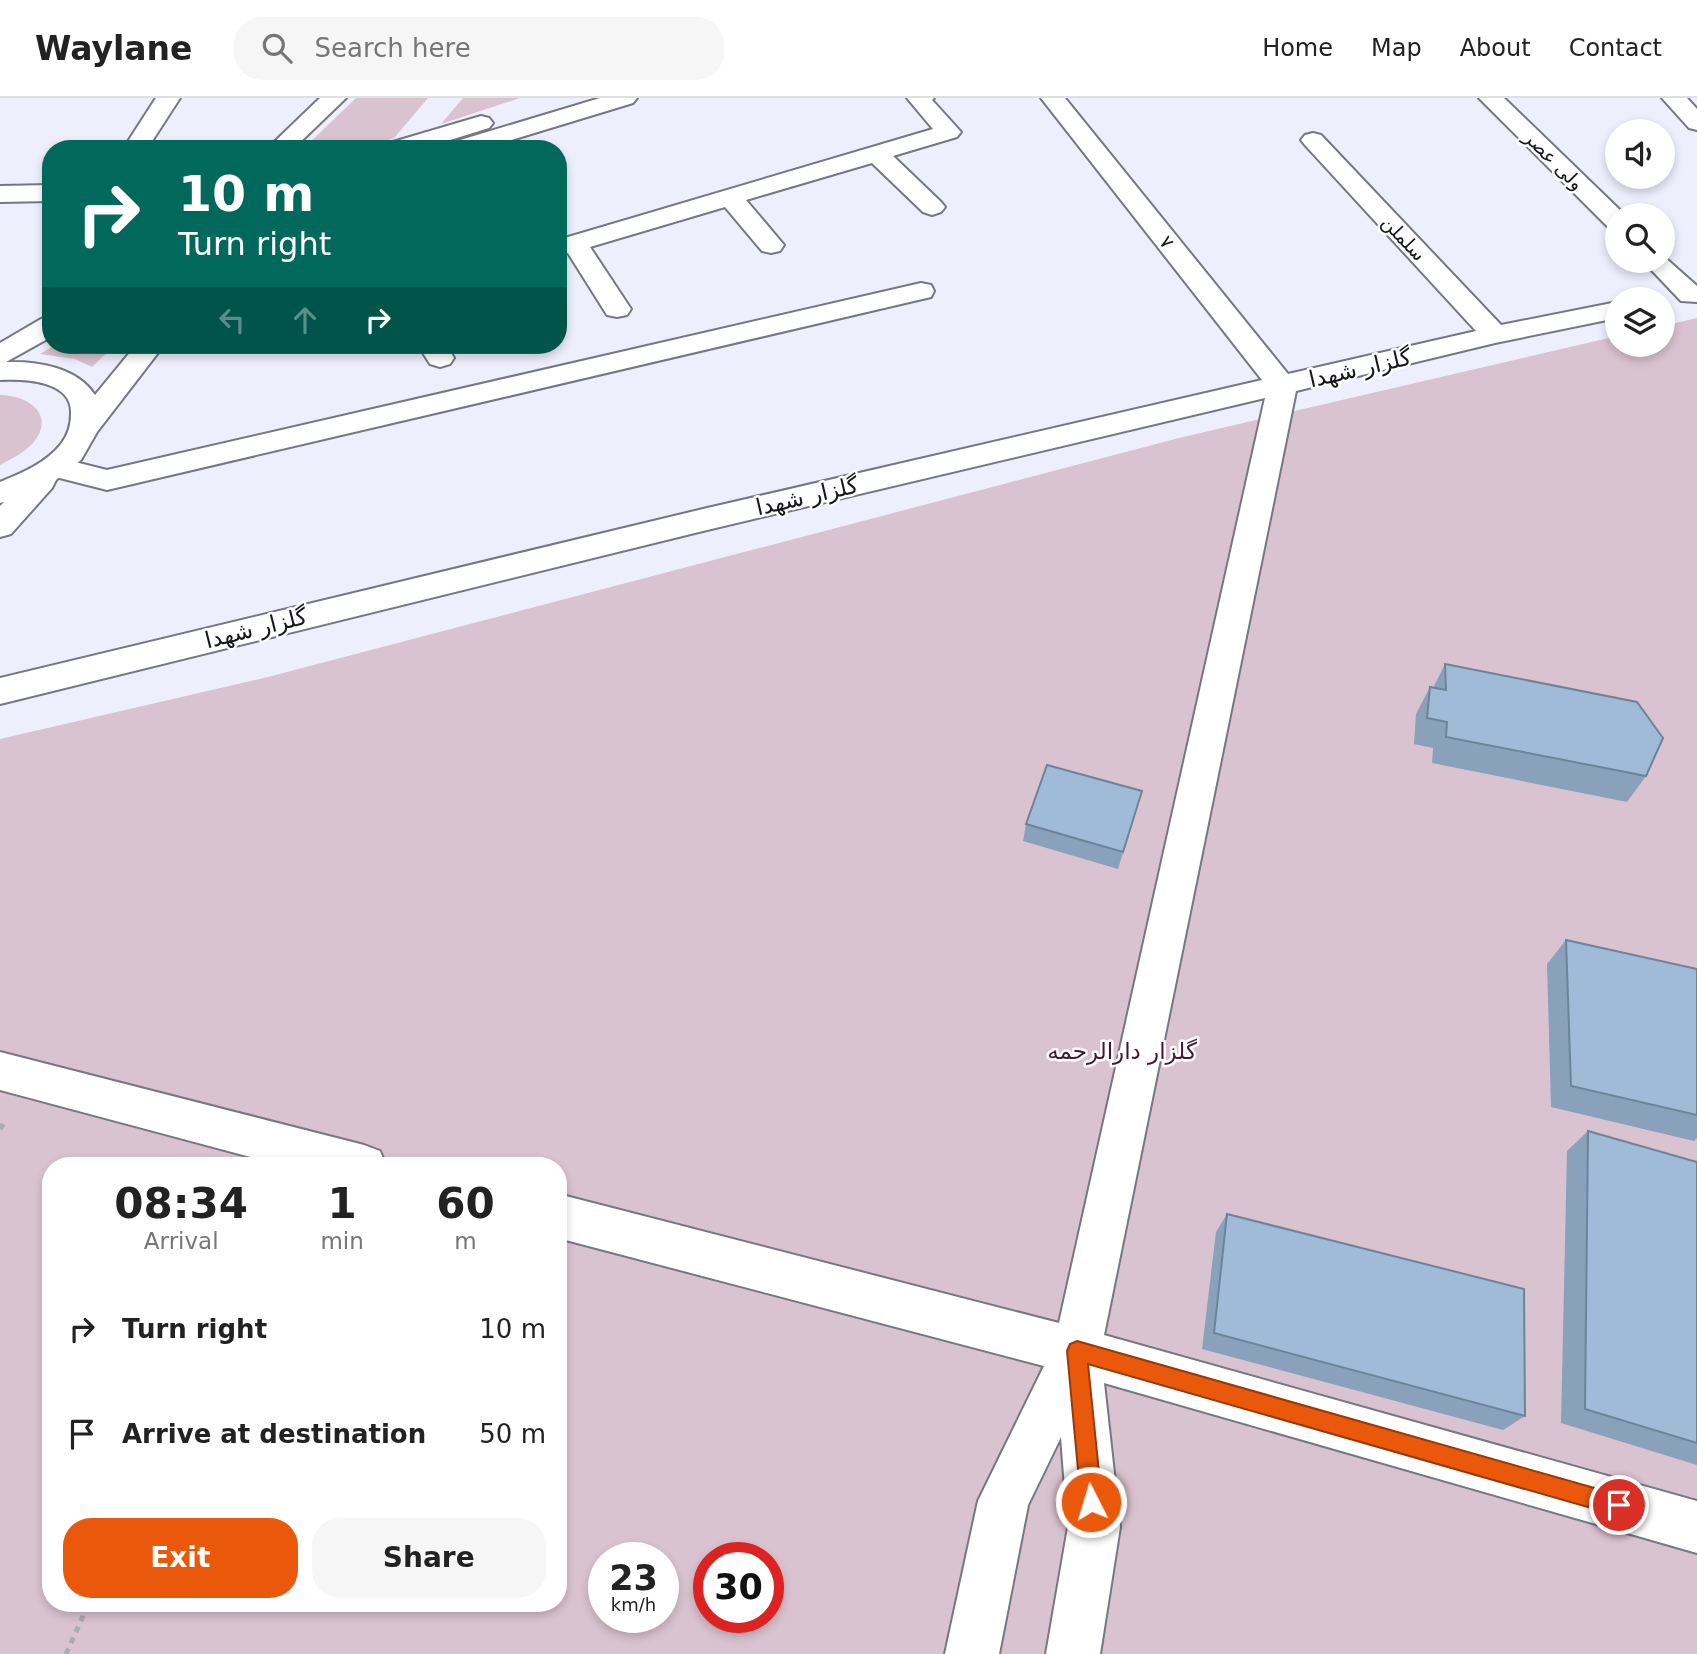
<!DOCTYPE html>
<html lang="en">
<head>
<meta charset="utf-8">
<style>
	:root { --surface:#fff; --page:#f6f6f6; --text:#222; --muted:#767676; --line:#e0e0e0; --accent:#ea580c }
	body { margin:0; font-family:"DejaVu Sans","Noto Sans Arabic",sans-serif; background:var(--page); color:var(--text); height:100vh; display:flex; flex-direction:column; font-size:26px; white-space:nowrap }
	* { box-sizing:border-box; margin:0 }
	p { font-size:23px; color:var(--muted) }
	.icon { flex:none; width:38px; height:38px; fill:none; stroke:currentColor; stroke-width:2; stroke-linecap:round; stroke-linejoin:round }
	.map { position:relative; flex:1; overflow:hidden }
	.side { position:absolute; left:42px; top:1059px; width:525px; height:455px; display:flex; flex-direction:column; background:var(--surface); border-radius:28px; box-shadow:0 4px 10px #0003 }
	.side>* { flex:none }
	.top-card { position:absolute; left:42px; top:42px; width:525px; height:214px; border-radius:28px; box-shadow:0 4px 10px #0003; background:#00695c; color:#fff; overflow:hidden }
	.fabs { position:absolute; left:1605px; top:21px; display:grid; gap:14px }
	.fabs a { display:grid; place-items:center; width:70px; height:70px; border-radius:50%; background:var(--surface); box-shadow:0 4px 10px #0003; font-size:35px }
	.speed { position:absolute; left:588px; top:1444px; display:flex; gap:14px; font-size:35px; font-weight:700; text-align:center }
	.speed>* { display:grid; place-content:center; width:91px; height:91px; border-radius:50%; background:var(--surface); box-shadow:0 4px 10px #0003; line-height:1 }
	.speed small { font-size:18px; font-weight:400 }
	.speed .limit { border:10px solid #d22; background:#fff; color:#111 }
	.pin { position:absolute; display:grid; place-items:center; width:60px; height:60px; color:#fff; margin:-30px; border:4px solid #fff; border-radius:50%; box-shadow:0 2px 7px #0007 }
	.me { position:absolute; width:77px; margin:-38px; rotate:355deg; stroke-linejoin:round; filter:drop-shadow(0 0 5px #0008) }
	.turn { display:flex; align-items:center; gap:24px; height:147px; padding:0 21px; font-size:32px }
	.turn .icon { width:91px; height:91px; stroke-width:2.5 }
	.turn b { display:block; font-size:49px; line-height:60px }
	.lanes { display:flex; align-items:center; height:66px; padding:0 21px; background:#0003; justify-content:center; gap:35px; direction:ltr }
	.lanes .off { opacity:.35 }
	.eta { display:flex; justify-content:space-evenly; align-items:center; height:119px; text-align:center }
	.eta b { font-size:42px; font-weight:700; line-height:49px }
	.primary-button { display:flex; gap:14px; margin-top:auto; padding:14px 21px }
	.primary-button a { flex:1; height:80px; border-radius:28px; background:var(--accent); color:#fff; font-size:28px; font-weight:700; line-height:80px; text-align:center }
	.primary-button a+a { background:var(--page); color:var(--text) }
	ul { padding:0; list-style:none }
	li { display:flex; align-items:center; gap:21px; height:105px; padding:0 21px }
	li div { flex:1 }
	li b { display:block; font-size:26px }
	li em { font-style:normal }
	header { display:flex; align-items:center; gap:42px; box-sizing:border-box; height:98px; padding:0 35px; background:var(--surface); border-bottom:2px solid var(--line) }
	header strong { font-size:33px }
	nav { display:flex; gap:38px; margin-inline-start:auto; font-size:24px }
	.search { width:490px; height:63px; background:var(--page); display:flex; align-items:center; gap:18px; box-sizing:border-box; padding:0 24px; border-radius:28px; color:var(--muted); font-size:26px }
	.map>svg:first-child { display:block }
</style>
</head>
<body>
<header>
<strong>Waylane</strong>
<div class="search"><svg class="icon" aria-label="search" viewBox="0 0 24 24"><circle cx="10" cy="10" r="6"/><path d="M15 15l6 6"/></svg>Search here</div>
<nav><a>Home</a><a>Map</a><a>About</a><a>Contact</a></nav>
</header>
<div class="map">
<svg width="1697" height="1556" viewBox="0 0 1697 1556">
	<rect width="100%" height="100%" fill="#eeeffd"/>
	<g fill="#dac3d0" fill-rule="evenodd">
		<path d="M356,0H428L394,40L364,51H303Z"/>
		<path d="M463,0H520L441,26Z"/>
		<path d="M1697,220V1556H0V641L264,580L1179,340L1617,238V247H1662L1663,228ZM51,1068H558V1505H51ZM604,1460H663V1519H604ZM709,1460H768V1519H709Z"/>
		<path d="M55,247H115L92,269L75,261L40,256Z"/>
		<path d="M0,297C28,297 57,317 33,345C24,355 11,361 0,367Z"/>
	</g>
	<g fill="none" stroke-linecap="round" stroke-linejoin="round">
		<g stroke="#757783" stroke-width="4">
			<g id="minor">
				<path d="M156,0H180L147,51H123Z"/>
				<path d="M320,0H346L293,51H267Z"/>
				<path d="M907,0H934L932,2L961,34L957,39L893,58L941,104L945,109L941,114L932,117L923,114L872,65L746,102L784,147L780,153L771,155L762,153L725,109L590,149L631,211L627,217L617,219L607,217L568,155L558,158V142L933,31Z"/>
				<path d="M1041,0H1065L1288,276L1476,233L1305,47L1301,42L1305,37L1313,35L1321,37L1501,227L1617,204V220L1495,245L1296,293L1104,1237L1697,1403V1455L1104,1285L1120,1429L1100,1556H1046L1068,1429L1061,1339L1028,1407L999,1556H945L978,1403L1044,1268L558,1140V1096L1059,1225L1265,300L703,433L0,606V580L703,411L1262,282Z"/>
				<path d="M1479,0H1504L1625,117H1617V132L1608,129Z"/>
				<path d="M1662,0H1687L1697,11V32L1689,30Z"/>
				<path d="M51,87V103L0,104V88Z"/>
				<path d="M1662,157L1697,188V204L1681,203L1643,163H1662Z"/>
				<path d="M921,185L931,187L934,193L931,199L107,392L44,376L40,369L44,362L55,359L107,372Z"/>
				<path d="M418,247H446L454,260L450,266L440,269L430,266Z"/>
				<path d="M0,954L364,1047L380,1053L386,1068H284L0,992Z"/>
			</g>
		</g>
		<g stroke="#757783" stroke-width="4">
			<g id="major">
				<path d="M600,0H637L633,5L482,51H444L447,46Z"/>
				<path d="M481,18L489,20L493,25L489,30L421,51H383L386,46Z"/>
				<path d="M51,219V239L6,264C37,263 77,269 95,297L136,247H164L97,334L81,362L56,382L52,390L11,436L0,439V408L4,404L0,405V384C22,375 46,365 61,346C68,337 71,327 71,316C73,282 23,281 0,282V245L41,221Z"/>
			</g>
		</g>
		<g stroke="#aaabb6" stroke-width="5" stroke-dasharray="6 6" stroke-linecap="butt">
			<path d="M0,1031L6,1022"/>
			<path d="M66,1556L89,1505"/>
		</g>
		<use href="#minor" fill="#fff" fill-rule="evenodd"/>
		<use href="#major" fill="#fff" fill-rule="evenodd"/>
	</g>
	<g fill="#89a1ba">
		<path d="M1445,566L1646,678L1627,704L1432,665L1433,650L1414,646L1416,616L1430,589L1433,590Z"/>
		<path d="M1142,693L1118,771L1023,743L1026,726Z"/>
		<path d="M1566,842L1697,871V1040L1694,1043L1551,1009L1547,866Z"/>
		<path d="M1588,1033L1697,1064V1367L1561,1325L1567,1053Z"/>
		<path d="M1227,1116L1525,1318L1503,1332L1202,1251L1216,1134Z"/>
	</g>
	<g fill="#9fbbd8" stroke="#6f8397" stroke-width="2">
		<path d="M1445,566L1637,604L1663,640L1646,678L1446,639L1447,624L1427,620L1430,589L1446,592Z"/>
		<path d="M1047,667L1142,693L1123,754L1026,726Z"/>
		<path d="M1566,842L1697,871V1017L1571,988Z"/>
		<path d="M1588,1033L1697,1064V1345L1585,1311Z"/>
		<path d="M1227,1116L1524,1191L1525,1318L1214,1235Z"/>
	</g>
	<path fill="#ea580c" stroke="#983908" stroke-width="2" d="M1077,1243L1619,1397L1627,1400L1630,1407L1627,1415L1619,1418L1088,1266L1102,1404L1099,1411L1091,1414L1084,1411L1081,1404L1067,1253L1070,1246Z"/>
	<g text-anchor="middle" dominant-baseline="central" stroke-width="5" stroke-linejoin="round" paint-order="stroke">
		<g font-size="19" fill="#15161a" stroke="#fefefe">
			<text transform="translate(1554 62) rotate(45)">ولی عصر</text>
			<text transform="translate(1404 140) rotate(47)">سلملن</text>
			<text transform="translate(1167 144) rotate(52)">۷</text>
		</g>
		<g font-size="23" fill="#15161a" stroke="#fefefe">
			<text transform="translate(1360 270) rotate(-13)">گلزار شهدا</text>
			<text transform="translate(807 398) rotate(-13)">گلزار شهدا</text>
			<text transform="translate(256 530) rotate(-14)">گلزار شهدا</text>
		</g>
		<g font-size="23" fill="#451736" stroke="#fefefe">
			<text x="1122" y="953">گلزار دارالرحمه</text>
		</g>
	</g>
</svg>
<div class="fabs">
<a><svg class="icon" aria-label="sound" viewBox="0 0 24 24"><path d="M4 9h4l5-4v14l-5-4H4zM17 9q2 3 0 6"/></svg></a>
<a><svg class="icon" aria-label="search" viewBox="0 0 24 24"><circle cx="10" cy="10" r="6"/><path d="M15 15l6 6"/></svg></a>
<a><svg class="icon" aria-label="layers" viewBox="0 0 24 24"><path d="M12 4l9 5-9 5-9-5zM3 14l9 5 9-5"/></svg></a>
</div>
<div class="speed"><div>23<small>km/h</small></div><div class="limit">30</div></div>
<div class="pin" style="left:1619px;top:1407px;background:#d93025"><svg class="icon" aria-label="arrive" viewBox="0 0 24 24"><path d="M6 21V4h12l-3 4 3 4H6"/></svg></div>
<svg class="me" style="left:1091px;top:1404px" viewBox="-20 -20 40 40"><circle r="17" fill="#ea580c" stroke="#fff" stroke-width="3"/><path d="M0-11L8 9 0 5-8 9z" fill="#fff"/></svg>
<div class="top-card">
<div class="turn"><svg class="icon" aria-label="right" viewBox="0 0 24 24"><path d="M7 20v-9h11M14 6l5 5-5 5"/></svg><div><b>10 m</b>Turn right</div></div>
<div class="lanes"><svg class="icon off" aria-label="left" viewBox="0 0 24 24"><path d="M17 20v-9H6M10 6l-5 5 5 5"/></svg><svg class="icon off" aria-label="ahead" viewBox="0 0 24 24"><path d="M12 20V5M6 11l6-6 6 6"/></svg><svg class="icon" aria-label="right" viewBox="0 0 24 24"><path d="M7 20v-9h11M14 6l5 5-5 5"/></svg></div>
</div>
<section class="side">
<div class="eta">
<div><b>08:34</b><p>Arrival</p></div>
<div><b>1</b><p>min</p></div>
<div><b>60</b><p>m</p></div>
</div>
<ul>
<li><svg class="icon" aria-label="right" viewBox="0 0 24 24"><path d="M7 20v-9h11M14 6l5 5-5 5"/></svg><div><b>Turn right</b></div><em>10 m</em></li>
<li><svg class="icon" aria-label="arrive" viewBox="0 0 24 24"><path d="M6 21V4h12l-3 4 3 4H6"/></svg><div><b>Arrive at destination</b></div><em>50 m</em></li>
</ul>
<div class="primary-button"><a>Exit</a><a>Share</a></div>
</section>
</div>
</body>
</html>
